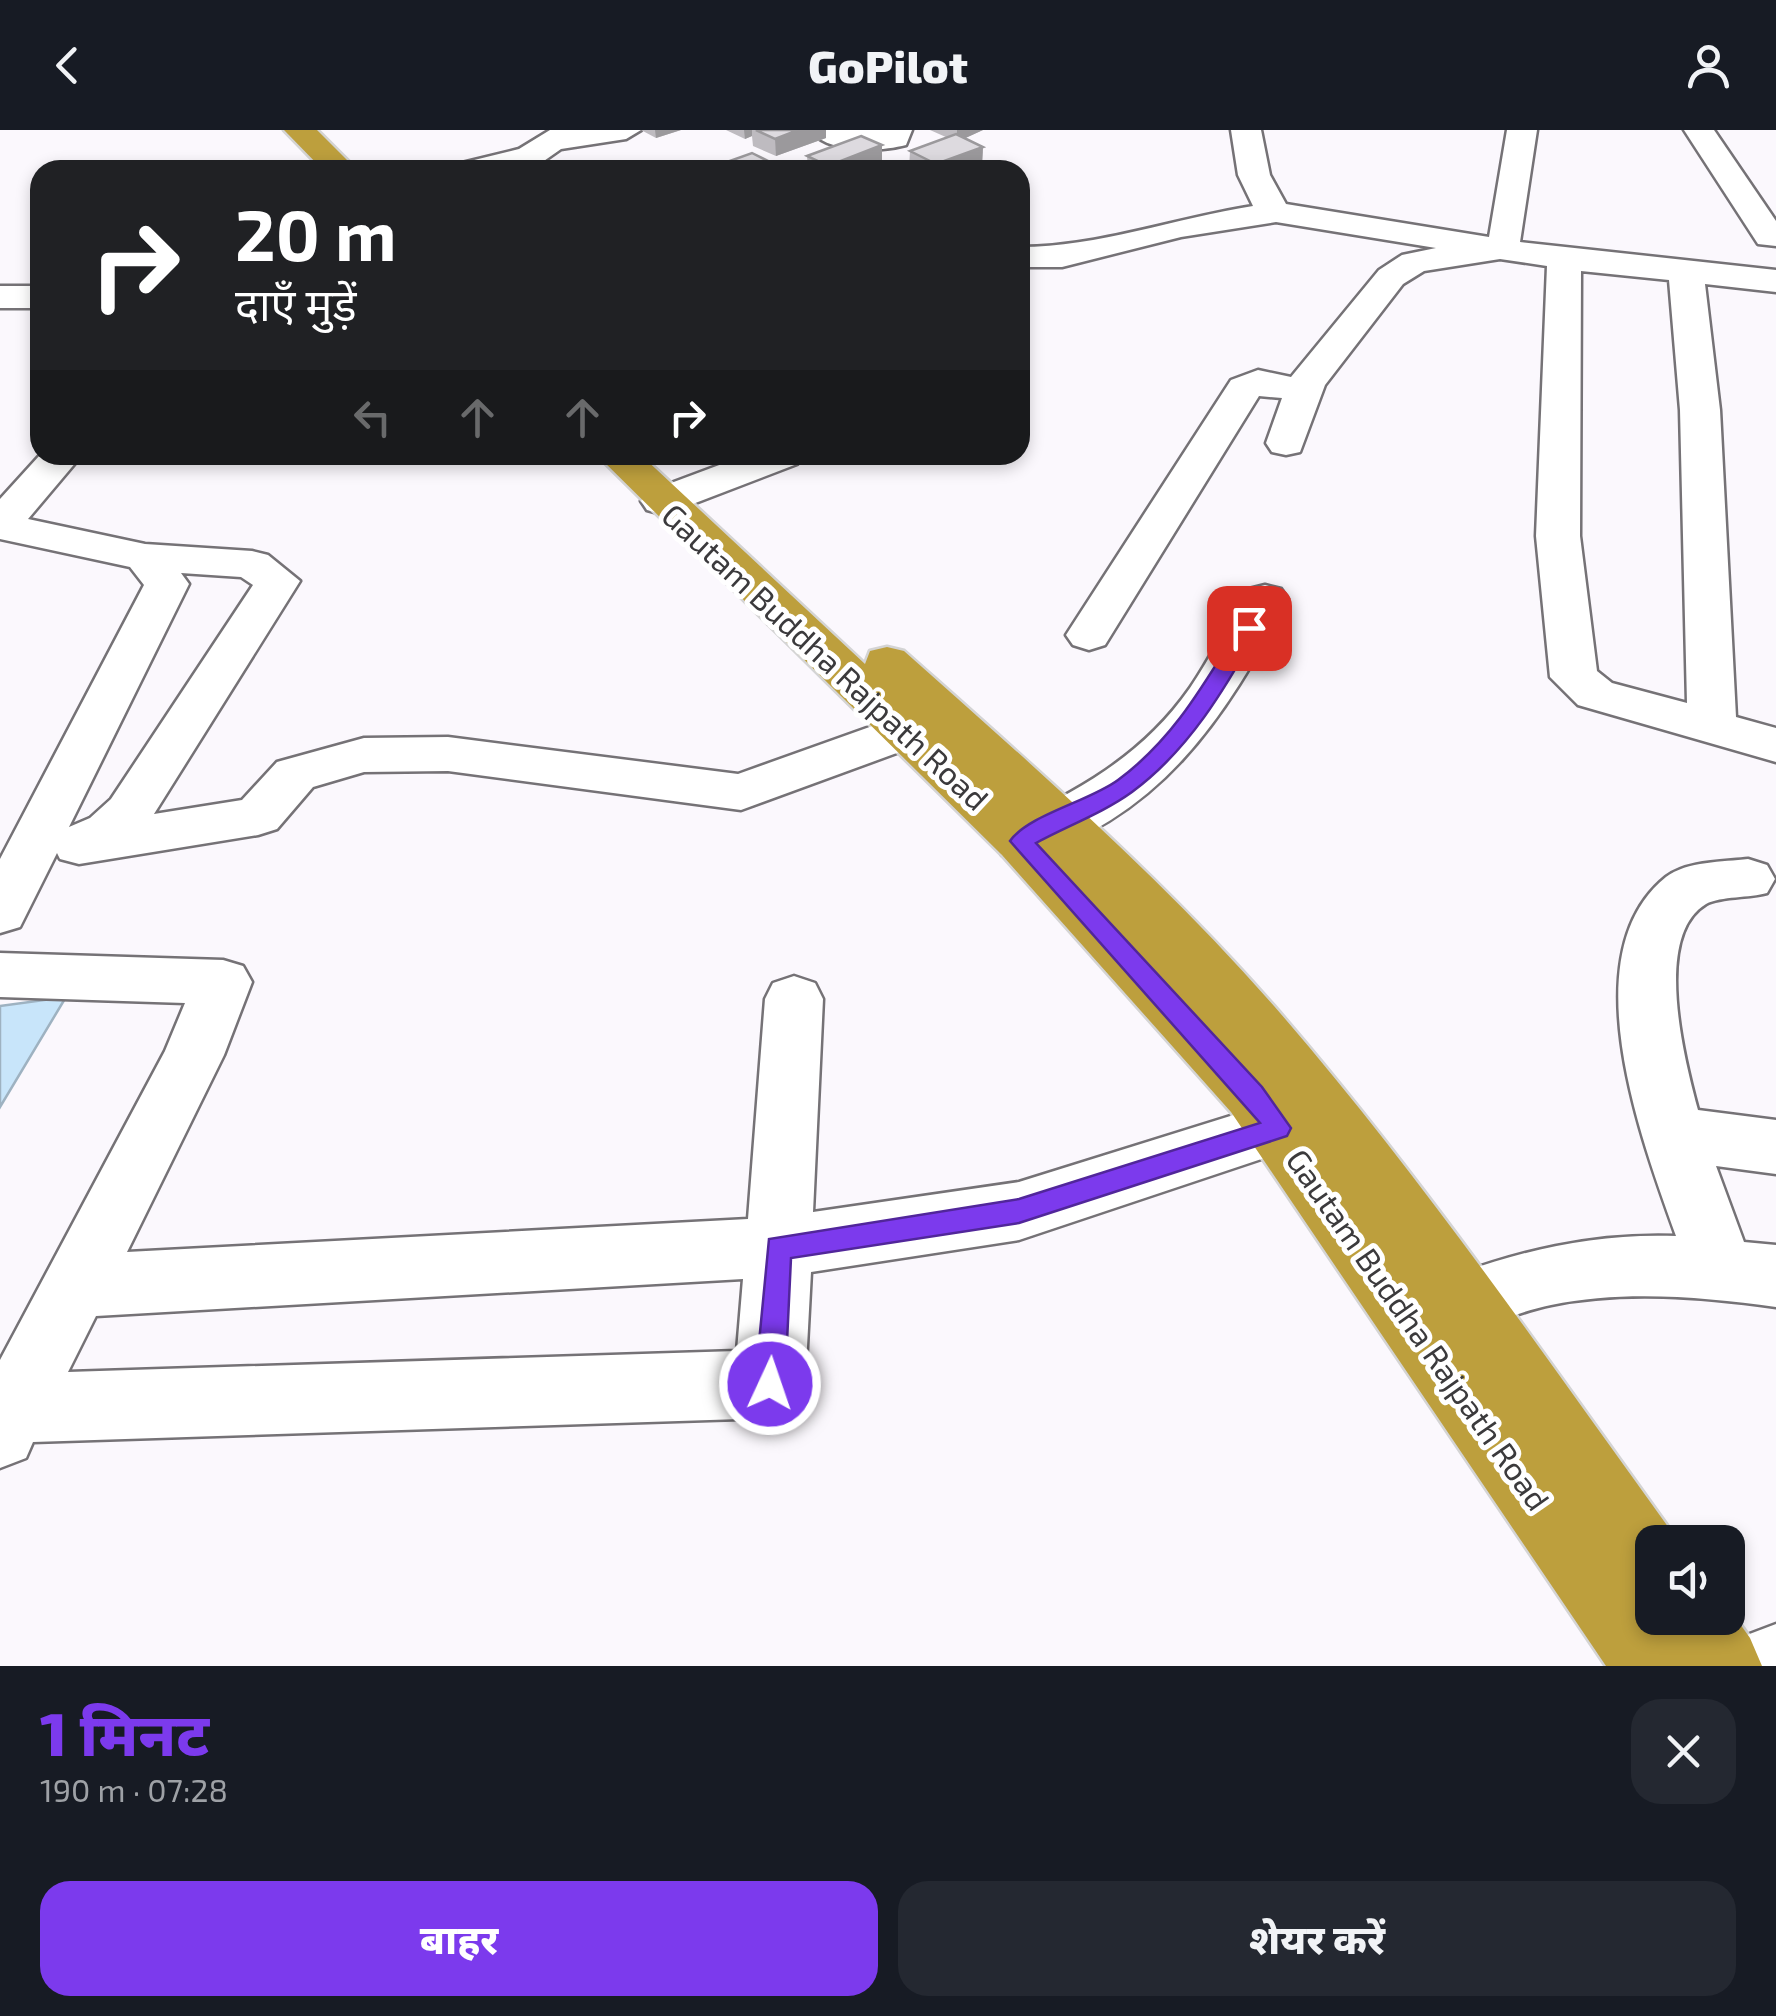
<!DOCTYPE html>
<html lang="hi">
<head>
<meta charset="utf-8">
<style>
	:root { --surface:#171b24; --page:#242831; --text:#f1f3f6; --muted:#9ea1a6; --accent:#7c3aed }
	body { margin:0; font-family:"Exo 2","Noto Sans Devanagari",sans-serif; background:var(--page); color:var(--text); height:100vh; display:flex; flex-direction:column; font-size:38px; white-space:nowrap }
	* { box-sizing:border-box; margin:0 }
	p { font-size:32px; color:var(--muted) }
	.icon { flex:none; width:55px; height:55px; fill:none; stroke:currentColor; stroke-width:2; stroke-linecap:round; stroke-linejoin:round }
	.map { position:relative; height:1536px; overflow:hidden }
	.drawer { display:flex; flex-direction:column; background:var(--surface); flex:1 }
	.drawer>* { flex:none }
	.guide { position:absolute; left:30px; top:30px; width:1000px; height:305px; border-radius:30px; box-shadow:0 5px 15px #0003; background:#202124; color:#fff; overflow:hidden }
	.controls { position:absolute; left:1635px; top:1395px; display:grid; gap:20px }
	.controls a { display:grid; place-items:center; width:110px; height:110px; border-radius:20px; background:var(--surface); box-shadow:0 5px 15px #0003; font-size:50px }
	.pin { position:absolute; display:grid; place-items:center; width:85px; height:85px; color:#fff; margin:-42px; border-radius:20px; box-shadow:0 5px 15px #0006 }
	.me { position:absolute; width:110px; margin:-55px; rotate:3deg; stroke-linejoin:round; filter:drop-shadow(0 0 8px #0008) }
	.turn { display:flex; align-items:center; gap:35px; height:210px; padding:0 40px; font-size:45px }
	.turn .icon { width:130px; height:130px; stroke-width:2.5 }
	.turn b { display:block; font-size:70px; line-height:85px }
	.lanes { display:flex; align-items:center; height:95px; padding:0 40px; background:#0003; justify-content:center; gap:50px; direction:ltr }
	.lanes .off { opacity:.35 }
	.round { display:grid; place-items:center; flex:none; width:105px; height:105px; border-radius:30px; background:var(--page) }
	.headline { display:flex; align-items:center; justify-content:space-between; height:170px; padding:0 40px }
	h1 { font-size:60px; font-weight:800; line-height:75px; color:var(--accent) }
	.action { display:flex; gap:20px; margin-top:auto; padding:20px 40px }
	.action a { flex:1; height:115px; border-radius:30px; background:var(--accent); color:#fff; font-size:40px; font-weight:800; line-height:115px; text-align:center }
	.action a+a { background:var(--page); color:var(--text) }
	header { display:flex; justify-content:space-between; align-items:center; height:130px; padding:0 40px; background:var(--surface); font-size:45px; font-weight:800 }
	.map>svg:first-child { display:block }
</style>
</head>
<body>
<header><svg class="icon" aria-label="back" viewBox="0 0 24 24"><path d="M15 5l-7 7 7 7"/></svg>GoPilot<svg class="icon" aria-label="person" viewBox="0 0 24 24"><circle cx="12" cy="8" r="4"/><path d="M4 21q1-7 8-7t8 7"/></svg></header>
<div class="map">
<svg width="1776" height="1536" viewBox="0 0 1776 1536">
	<rect width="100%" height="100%" fill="#fbf8fd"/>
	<path fill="#c8e5fa" stroke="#9eb2c1" stroke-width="2.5" d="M66,867L0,977V876Z"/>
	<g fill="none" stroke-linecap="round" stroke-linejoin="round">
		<g stroke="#757276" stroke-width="5">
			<g id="minor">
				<path d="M550,0H641L626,9L561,19L541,33L511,40H457L462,33L519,19Z"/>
				<path d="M810,0H912L906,15C879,22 828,24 810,0Z"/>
				<path d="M1231,0H1261L1270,45L1286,74L1489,107L1507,0H1537L1520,112L1776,140V162L1705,154L1720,280L1736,587L1776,598V632L1578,575L1550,547L1536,406L1547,136L1500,129L1424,141L1403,154L1325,255L1300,322L1286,325L1272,322L1266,313L1282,268L1259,266L1105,515L1089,520L1073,515L1066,505L1231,250L1258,240L1291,247L1379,140L1402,125L1436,118L1276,92L1181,107L1062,137H1020V117C1098,117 1176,88 1253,76L1238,45ZM1581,141L1669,150L1680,280L1687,573L1612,553L1597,541L1580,406Z"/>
				<path d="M1684,0H1714L1776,91V116L1758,114Z"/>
				<rect x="0" y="156" width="40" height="22"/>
				<path d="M40,325H82L28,389L145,414L252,421L268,425L300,451L154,684L242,670L277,632L364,608L448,607L738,644L906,584L924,589L931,601L924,613L741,680L448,641L364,642L313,657L277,699L258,705L79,734L60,729L57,723L20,797L0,803V729L144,455L130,437L0,409V369ZM181,443L241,447L253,455L111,669L90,688L69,697L189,454Z"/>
				<path d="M746,325H803L797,334L677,380L662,384L647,380L641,371L647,362Z"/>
				<path d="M1265,455L1281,459L1288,469C1224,590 1160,689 1021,730L1002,725L994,711L1002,697C1077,661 1141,628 1190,558C1212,526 1228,491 1249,459Z"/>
				<path d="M1748,729L1767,735L1775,749L1767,763C1750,768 1721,766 1706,774C1652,806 1685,932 1698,980L1776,990V1044L1716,1036L1744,1112L1776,1115V1177C1702,1167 1625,1160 1551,1175C1521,1181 1492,1194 1463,1204L1439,1195L1429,1173L1439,1151C1518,1121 1591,1103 1676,1106C1643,1013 1570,824 1666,747C1687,731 1723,732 1748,729Z"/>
				<path d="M0,823L223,830L243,836L252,852L224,925L127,1122L748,1089L765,869L773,853L794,846L815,853L823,869L813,1082L1019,1052L1317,959L1339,967L1348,985L1339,1003L1019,1110L811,1142L805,1254L795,1278L770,1288L33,1312L26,1328L0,1338V1230L165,921L185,873L0,867ZM743,1149L737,1221L68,1242L96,1186Z"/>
				<path d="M1776,1494V1536H1727L1739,1508Z"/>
			</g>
		</g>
		<g stroke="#d4d4d4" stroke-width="5">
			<g id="highway">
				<path d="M284,0H317L357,40H323Z"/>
				<path d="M597,325H641L865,534L870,521L887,517L904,521C1032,635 1161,747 1274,876C1421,1045 1548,1231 1679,1412H1652V1488H1728V1477L1750,1508L1762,1536H1606L1231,982L1002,725Z"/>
			</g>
		</g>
		<use href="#minor" fill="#fff" fill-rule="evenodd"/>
		<use href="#highway" fill="#bd9f3d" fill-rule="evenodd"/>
	</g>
	<g fill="#bebbc0">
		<path d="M641,0H681L656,8Z"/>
		<path d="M726,0H826V8L776,26L753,16L752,6L745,9Z"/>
		<path d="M930,0H983L965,8L983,17L982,35L968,40L909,39L910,21L948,8Z"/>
		<path d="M882,15V33L864,40H808L807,26Z"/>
		<path d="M727,32L786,40H728Z"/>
	</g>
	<g fill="#9b999c">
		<path d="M655,0H681L656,8Z"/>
		<path d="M744,0H752V6L745,9Z"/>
		<path d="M798,0H826V8L776,26L775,9Z"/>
		<path d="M957,0H983L957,12Z"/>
		<path d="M882,15V33L864,40H828V36Z"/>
		<path d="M983,17L982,35L968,40H936V34Z"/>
	</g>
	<g fill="#dddadf" stroke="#9b999c" stroke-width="2.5">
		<path d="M756,0H798L775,9Z"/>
		<path d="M956,4L983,17L936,34L910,21Z"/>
		<path d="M861,6L882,15L828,36L807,26Z"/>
		<path d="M752,23L786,40H743L727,32Z"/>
	</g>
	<path fill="#7c3aed" stroke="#51269a" stroke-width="2.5" d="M1249,492L1259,498C1225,559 1189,620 1132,662C1103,683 1067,696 1036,713L1262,957L1291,998L1287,1006L1019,1093L791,1128L785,1254L780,1263L770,1267L760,1263L755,1254L769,1109L1019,1069L1260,993L1010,711C1028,685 1090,671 1118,650C1175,608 1205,552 1242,493Z"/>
	<g text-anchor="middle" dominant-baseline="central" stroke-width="10" stroke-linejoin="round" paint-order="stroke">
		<g font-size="32" fill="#3b3a3c" stroke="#fff">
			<text transform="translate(826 526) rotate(43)">Gautam Buddha Rajpath Road</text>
			<text transform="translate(1419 1199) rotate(55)">Gautam Buddha Rajpath Road</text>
		</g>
	</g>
</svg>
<div class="controls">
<a><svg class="icon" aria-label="sound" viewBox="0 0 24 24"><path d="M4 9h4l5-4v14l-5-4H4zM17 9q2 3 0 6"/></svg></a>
</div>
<div class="pin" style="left:1249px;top:498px;background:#d93025"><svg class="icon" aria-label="arrive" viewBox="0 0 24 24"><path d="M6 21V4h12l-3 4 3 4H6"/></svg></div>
<svg class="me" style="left:770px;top:1254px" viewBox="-20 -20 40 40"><circle r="17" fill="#7c3aed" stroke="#fff" stroke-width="3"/><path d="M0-11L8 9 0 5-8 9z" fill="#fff"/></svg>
<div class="guide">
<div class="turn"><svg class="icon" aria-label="right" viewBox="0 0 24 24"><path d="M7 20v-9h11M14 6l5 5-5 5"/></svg><div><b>20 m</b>दाएँ मुड़ें</div></div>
<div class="lanes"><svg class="icon off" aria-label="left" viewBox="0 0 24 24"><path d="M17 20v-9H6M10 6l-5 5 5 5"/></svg><svg class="icon off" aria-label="ahead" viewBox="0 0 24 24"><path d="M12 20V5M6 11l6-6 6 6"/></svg><svg class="icon off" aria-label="ahead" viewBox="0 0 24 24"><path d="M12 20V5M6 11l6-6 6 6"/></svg><svg class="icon" aria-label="right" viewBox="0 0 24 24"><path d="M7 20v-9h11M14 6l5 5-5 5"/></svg></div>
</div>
</div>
<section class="drawer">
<div class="headline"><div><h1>1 मिनट</h1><p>190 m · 07:28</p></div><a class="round"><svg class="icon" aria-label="close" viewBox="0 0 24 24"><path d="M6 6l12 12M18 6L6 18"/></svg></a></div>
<div class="action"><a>बाहर</a><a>शेयर करें</a></div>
</section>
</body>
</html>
